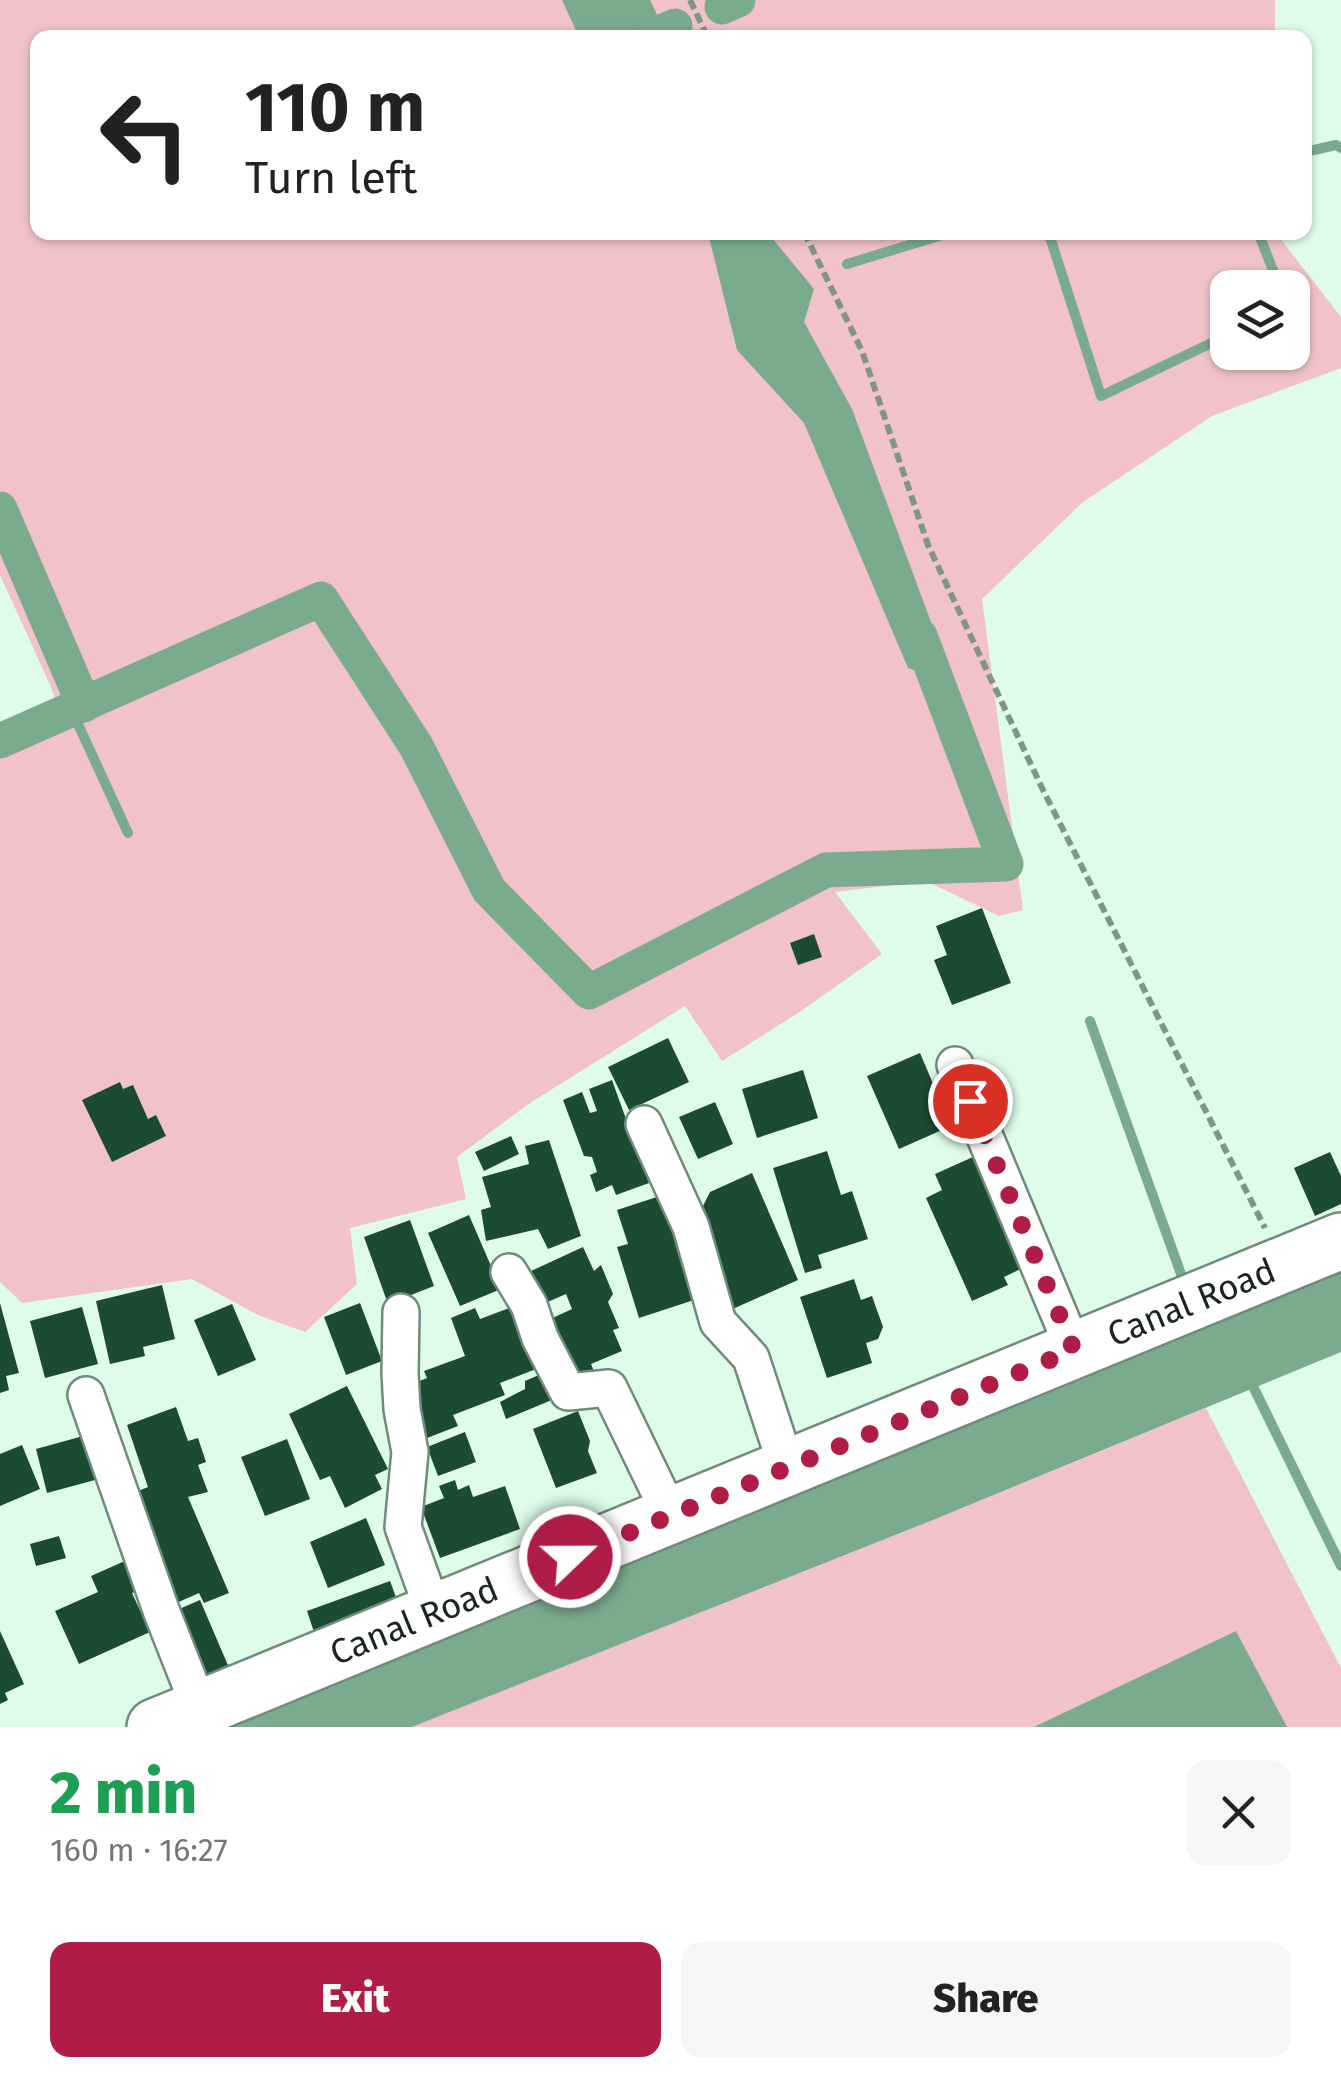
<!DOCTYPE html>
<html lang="en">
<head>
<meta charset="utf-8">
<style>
	:root { --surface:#fff; --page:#f6f6f6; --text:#222; --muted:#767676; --accent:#af1d47 }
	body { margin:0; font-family:"Fira Sans",sans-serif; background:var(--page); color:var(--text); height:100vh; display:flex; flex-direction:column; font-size:38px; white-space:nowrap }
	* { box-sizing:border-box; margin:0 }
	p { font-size:32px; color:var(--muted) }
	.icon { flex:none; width:55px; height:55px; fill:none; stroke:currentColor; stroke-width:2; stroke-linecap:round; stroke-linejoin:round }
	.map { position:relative; height:1727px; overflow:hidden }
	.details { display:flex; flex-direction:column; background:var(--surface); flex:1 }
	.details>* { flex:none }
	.hud { position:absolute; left:30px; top:30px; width:1282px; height:210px; border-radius:20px; box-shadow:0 2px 8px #0004; background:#fff; color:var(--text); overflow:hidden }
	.buttons { position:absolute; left:1210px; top:270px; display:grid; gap:20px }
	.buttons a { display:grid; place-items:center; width:100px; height:100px; border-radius:20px; background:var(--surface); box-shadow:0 2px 8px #0004; font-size:50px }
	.pin { position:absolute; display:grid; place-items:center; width:85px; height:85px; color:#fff; margin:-42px; border:5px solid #fff; border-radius:50%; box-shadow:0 2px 10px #0007 }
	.me { position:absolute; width:110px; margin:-55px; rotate:68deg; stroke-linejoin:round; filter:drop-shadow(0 0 8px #0008) }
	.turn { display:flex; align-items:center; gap:35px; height:210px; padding:0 50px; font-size:45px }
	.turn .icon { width:130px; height:130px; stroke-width:2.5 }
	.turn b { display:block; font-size:70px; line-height:85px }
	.round { display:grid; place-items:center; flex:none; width:105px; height:105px; border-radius:20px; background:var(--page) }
	.summary { display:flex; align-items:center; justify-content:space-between; height:170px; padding:0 50px }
	h1 { font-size:60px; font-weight:800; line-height:75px; color:#1e9e55 }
	.action { display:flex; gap:20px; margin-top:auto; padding:20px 50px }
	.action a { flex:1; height:115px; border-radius:20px; background:var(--accent); color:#fff; font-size:40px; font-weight:800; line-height:115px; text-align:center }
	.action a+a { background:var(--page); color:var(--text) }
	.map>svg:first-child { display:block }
</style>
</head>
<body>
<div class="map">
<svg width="1341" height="1727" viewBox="0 0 1341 1727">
	<rect width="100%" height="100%" fill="#defce8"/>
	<g fill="#f1c3c8" fill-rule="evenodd">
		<path d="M0,0H1275V38H38V232L1276,233L1341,317V368L1212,416L1083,502L982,599L1023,910L999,916L926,881L835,892L882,954L798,1013L722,1061L685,1006L530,1103L457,1157L466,1199L350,1228L357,1284L305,1332L258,1315L192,1279L22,1303L0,1282V757L65,728L51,687L0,575ZM1228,288H1292V352H1228Z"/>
		<path d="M1206,1408L1341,1668V1727H412L933,1520Z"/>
	</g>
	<g fill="#7bab8d">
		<path d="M562,0H650L668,37H579Z"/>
		<path d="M708,233H768L814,289L804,322L852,409L954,684L908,668L804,423L737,350Z"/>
		<path d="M1341,1262V1352L933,1520L412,1727H227Z"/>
		<path d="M1236,1631L1287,1727H1034Z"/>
	</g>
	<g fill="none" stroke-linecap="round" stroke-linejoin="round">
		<g stroke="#7bab8d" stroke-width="10">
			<path d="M1305,152L1336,145L1341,148"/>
			<path d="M1038,232L1050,237L1101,396L1228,335"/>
			<path d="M1258,232L1280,288"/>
			<path d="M847,264L952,232"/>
			<path d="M72,711L128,833"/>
			<path d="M1090,1021L1181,1274"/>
			<path d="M1249,1378L1341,1566"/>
		</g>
		<g stroke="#7bab8d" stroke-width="35">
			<path d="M722,7L738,0"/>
			<path d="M647,38L675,26"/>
			<path d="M0,509L84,705"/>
			<path d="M0,741L321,599L416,746L489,890L589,992L826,870L1006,864L920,636"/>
		</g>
	</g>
	<g fill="#1b4b31">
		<path d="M982,908L1011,983L952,1005L934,960L947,955L936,926Z"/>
		<path d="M814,934L822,957L798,965L790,943Z"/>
		<path d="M668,1038L689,1082L629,1110L608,1067Z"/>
		<path d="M920,1053L951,1126L899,1149L867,1076Z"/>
		<path d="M803,1070L818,1118L757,1138L742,1089Z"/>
		<path d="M612,1080L649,1183L616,1195L612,1185L596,1192L590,1175L597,1172L592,1157L584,1156L563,1100L582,1092L590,1113L597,1111L589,1089Z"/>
		<path d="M120,1082L123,1089L133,1085L148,1119L156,1115L166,1136L112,1162L82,1100Z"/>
		<path d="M715,1102L733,1144L698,1159L679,1117Z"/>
		<path d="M511,1136L519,1154L484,1171L475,1152Z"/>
		<path d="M549,1140L581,1236L548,1249L538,1229L486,1241L481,1210L491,1207L482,1177L529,1164L525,1146Z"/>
		<path d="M827,1151L841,1195L852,1191L868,1239L818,1255L822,1268L805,1273L773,1168Z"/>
		<path d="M1330,1152L1341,1176V1204L1315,1216L1294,1168Z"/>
		<path d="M973,1157L1023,1268L1004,1277L1008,1285L972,1301L926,1198L942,1190L935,1174Z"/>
		<path d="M752,1173L798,1280L726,1312L697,1218L710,1192Z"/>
		<path d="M672,1192L694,1300L639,1318L617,1247L628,1244L617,1210Z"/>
		<path d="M469,1215L501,1289L460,1306L428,1233Z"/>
		<path d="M410,1220L434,1286L388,1304L364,1237Z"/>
		<path d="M583,1247L594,1271L601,1265L613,1294L608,1302L619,1328L613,1330L622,1351L591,1364L596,1376L573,1386L544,1322L572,1309L566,1294L543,1304L529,1272Z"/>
		<path d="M854,1279L861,1300L872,1296L883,1327L878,1339L866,1343L872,1363L827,1378L800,1297Z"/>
		<path d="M162,1285L175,1339L143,1347L145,1356L110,1364L96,1301Z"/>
		<path d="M0,1303L19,1373L6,1376L9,1390L0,1393Z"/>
		<path d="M360,1303L382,1361L346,1375L324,1317Z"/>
		<path d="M232,1304L256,1360L218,1376L194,1320Z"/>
		<path d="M517,1305L541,1367L500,1383L505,1395L453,1415L458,1426L422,1440L402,1388L427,1378L424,1371L465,1356L451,1318L475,1308L480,1319Z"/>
		<path d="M82,1307L98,1364L45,1378L30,1321Z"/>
		<path d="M548,1371L559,1397L506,1419L500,1402L525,1389V1381Z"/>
		<path d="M347,1386L388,1469L375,1475L382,1489L345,1508L330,1476L320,1480L289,1414Z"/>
		<path d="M176,1407L188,1441L198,1438L206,1462L198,1465L208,1492L188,1497L229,1593L204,1603L199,1593L172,1605L126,1496L148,1487L127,1425Z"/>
		<path d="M578,1411L590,1441L588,1451L597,1473L556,1488L533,1429Z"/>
		<path d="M465,1432L476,1462L438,1476L427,1447Z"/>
		<path d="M94,1433L106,1477L47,1493L36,1449Z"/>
		<path d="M287,1439L310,1499L265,1516L241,1457Z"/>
		<path d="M22,1445L40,1489L0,1506V1454Z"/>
		<path d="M455,1480L458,1490L469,1485L473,1497L505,1486L520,1529L440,1558L421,1507L444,1498L439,1486Z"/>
		<path d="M366,1518L385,1565L328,1588L310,1542Z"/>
		<path d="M59,1536L66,1558L36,1566L30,1544Z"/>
		<path d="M127,1560L140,1590L132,1593L150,1632L79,1664L55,1611L98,1592L91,1576Z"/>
		<path d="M390,1581L400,1608L316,1638L307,1611Z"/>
		<path d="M200,1600L230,1670L201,1683L170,1613Z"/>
		<path d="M0,1631L24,1684L5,1693L8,1700L0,1704Z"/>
	</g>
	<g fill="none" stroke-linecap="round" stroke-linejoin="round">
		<g stroke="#708b7a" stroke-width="40">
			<g id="minor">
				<path d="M955,1065L1074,1350"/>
				<path d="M644,1124L691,1227L718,1322L751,1358L787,1468"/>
				<path d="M509,1272L529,1305L540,1338L568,1392L609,1388L671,1516"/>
				<path d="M401,1312L400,1373L402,1409L410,1452L403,1527L434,1613"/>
				<path d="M86,1395L161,1610L200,1709"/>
			</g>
		</g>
		<g stroke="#708b7a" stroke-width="60">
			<g id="primary">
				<path id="s1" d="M155,1727L1341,1241"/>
			</g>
		</g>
		<g stroke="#809587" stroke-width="6" stroke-dasharray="10 5" stroke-linecap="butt">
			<path d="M690,0L708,38"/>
			<path d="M804,232L862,351L928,545L1043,790L1265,1228"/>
		</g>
		<use href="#minor" stroke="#fff" stroke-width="35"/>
		<use href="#primary" stroke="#fff" stroke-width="55"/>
	</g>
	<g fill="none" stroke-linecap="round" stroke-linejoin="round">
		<path stroke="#af1d47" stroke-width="18" stroke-dasharray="0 32.4" d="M570,1557L1074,1350L970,1101"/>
	</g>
	<g text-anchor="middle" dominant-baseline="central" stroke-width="10" stroke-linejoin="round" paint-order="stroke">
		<g font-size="35" fill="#1a251e" stroke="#fff">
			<text stroke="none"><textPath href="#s1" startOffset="1120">Canal Road</textPath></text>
			<text stroke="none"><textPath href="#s1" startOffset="280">Canal Road</textPath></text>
		</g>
	</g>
</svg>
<div class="buttons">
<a><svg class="icon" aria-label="layers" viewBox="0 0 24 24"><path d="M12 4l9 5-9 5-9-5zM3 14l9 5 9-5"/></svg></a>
</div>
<div class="pin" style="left:970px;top:1101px;background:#d93025"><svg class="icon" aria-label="arrive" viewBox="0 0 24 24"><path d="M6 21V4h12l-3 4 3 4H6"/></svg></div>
<svg class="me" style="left:570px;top:1557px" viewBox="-20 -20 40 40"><circle r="17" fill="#af1d47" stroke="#fff" stroke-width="3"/><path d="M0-11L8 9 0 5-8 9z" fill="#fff"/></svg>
<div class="hud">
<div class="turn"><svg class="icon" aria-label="left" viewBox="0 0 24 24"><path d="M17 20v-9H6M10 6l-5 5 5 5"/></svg><div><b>110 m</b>Turn left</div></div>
</div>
</div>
<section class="details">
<div class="summary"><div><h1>2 min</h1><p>160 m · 16:27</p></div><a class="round"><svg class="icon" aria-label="close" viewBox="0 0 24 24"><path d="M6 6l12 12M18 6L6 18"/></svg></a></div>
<div class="action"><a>Exit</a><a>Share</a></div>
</section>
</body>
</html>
